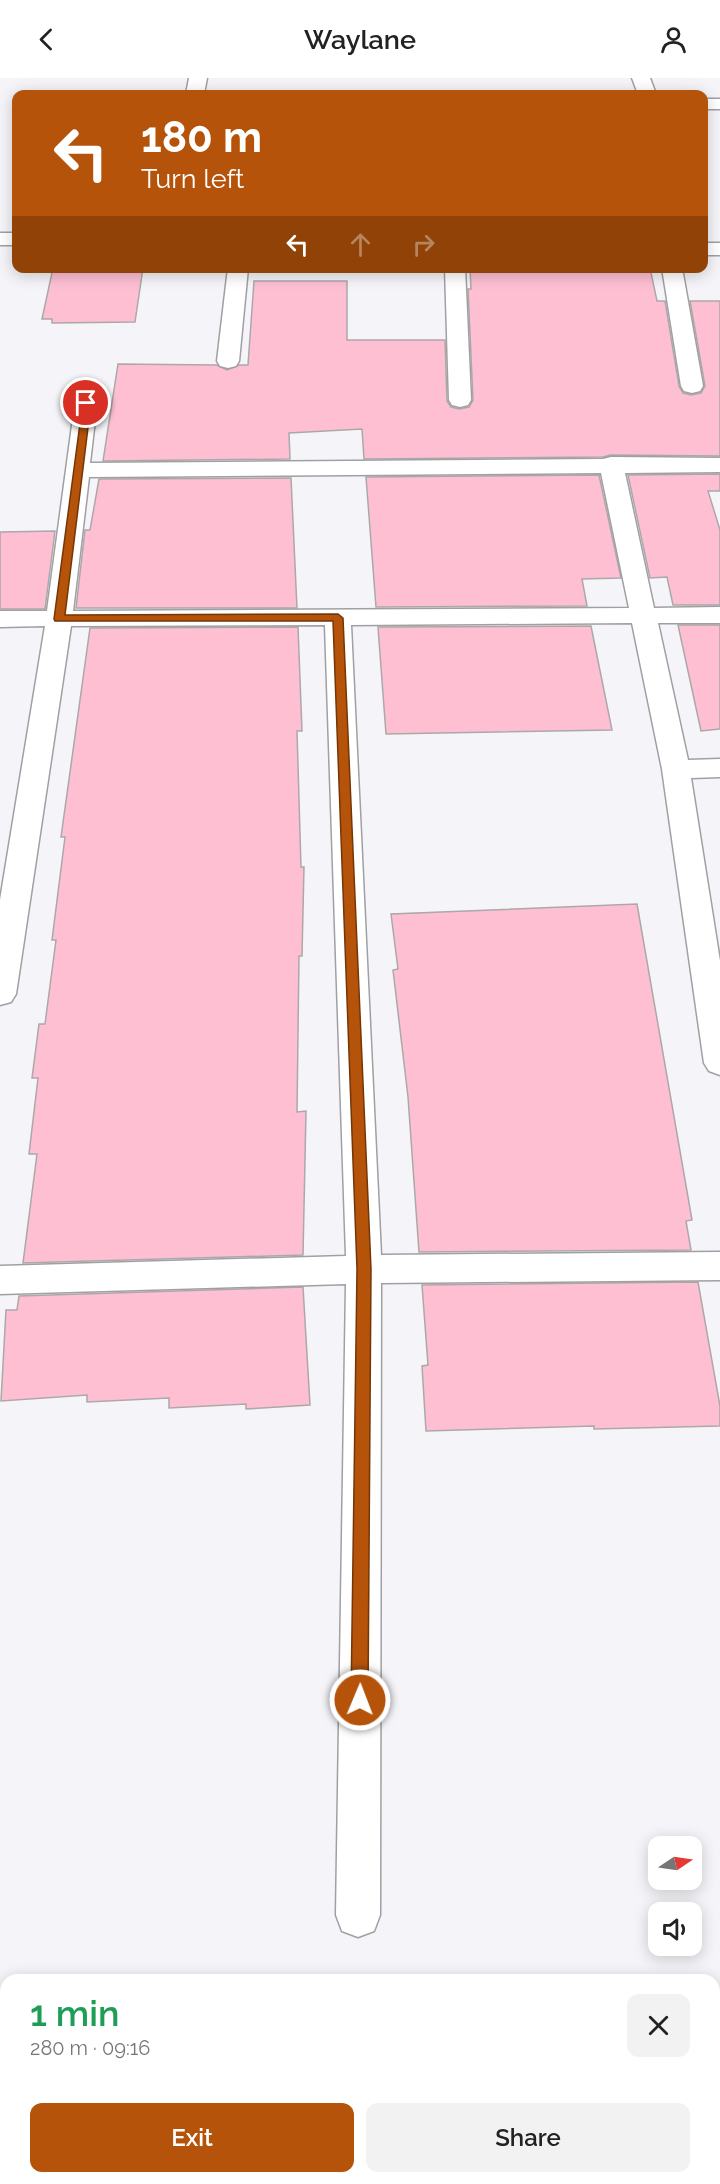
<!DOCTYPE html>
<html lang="en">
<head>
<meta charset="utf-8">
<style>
	:root { --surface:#fff; --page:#f2f2f2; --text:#222; --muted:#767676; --accent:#b45309 }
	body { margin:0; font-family:Raleway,sans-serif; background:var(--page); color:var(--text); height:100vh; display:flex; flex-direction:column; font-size:22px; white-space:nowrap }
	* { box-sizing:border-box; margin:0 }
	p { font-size:20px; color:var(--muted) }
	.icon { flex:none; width:33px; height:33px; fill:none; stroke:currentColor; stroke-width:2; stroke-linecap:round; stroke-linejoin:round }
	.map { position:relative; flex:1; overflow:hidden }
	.drawer { position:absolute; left:0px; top:1896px; width:720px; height:210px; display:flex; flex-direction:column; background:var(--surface); border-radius:18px 18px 0 0; box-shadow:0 3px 15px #0003 }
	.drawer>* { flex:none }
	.guide { position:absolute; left:12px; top:12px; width:696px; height:183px; border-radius:12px; box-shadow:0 3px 15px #0003; background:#b45309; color:#fff; overflow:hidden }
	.needle { width:39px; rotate:77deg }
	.buttons { position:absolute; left:648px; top:1758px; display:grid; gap:12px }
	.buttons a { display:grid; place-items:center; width:54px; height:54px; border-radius:12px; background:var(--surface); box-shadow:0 3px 15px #0003; font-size:30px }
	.pin { position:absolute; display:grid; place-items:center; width:51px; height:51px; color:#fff; margin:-26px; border:3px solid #fff; border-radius:50%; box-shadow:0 2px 6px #0007 }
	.me { position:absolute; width:66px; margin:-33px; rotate:1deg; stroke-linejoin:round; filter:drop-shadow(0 0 4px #0008) }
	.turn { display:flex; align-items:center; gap:21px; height:126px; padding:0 30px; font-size:27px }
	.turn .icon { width:78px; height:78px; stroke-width:2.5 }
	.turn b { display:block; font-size:42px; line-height:51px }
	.lanes { display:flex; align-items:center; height:57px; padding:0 30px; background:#0003; justify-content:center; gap:30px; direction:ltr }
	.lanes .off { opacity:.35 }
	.round { display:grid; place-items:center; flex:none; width:63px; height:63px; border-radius:12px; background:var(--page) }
	.overview { display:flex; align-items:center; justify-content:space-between; height:102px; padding:0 30px }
	h1 { font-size:36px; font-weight:600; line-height:45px; color:#1e9e55 }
	.cta { display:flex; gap:12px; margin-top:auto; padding:12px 30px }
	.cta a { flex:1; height:69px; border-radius:12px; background:var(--accent); color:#fff; font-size:24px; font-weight:600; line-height:69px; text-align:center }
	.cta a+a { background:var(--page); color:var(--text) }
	header { display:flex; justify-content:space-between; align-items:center; height:78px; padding:0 30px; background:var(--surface); font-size:27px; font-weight:600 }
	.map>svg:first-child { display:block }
</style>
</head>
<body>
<header><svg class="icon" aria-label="back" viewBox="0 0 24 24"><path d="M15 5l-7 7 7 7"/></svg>Waylane<svg class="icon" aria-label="person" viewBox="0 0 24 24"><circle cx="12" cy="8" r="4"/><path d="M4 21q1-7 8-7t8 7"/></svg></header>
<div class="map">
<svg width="720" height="2106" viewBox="0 0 720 2106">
	<rect width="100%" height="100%" fill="#f5f5f9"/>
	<g fill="#febfd3" stroke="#aca8a9" stroke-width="1.5">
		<path d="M53,190H143L135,244L52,245V241H42Z"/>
		<path d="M470,190H650L657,223H665L679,308L683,315L691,317L701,315L705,308L690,223H720V378L611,377L603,379L364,381L362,351L289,355L290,381L103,383L118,286L217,287L227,292L239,287H248L254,203H347V262H445L447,323L451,329L459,331L469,329L473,322L468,211H471Z"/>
		<path d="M720,396V413H708L720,452V527H673L667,499L650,500L628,397Z"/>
		<path d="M599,397L621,500L582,501L587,528L376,529L366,399Z"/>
		<path d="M291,400L297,530H76L85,452H90L99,401Z"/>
		<path d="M55,453L45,531H0V454Z"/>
		<path d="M678,547H720V651L701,653Z"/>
		<path d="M591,548L612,652L386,656L378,549Z"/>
		<path d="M298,549L302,653H297L301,789H304L302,878H299L297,1034L306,1033L303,1177L23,1185L37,1076H29L38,1000H32L39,946H45L56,862H52L65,759H61L90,550Z"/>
		<path d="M637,826L692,1142L686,1143L691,1172L419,1174L408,1019L393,892L398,891L391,836Z"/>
		<path d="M698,1204L720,1328V1348L594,1351V1348L426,1353L422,1288L428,1287L422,1207Z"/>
		<path d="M303,1209L310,1327L246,1331V1326L169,1330V1320L87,1324V1317L1,1323L6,1232H17L19,1218Z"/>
	</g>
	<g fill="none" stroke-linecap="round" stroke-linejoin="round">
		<g stroke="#a0a0a4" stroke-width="3">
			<g id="minor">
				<path d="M189,0H207L204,16H186Z"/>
				<path d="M632,0H650L656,16H638Z"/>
				<rect x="704" y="21" width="16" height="10"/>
				<rect x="0" y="155" width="16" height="12"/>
				<rect x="704" y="165" width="16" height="12"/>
				<path d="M228,190H248L239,283L236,288L228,290L220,288L217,283Z"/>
				<path d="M445,190H465L471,322L468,327L460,329L452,327L449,322Z"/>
				<path d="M662,190H682L703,308L700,313L692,315L684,313L681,308Z"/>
				<path d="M86,318L94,320L97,325L90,385L603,381L611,379L720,380V394L625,395L654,530L720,529V545H658L688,682L720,681V699L691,700L720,883V997L709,993L704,985L662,691L632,545L351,547L381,1177L720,1174V1202L381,1205L380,1837L374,1853L358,1859L342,1853L336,1837L346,1206L0,1216V1188L346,1178L325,547L71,548L16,916L11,924L0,927V822L45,548L0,549V533H47L75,325L78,320ZM601,395L629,530L73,533L89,399Z"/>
				<path d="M714,2070L720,2071V2106H695L693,2100H714Z"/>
				<path d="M562,2100H614L612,2106H560Z"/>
			</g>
		</g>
		<use href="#minor" fill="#fff" fill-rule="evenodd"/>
	</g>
	<path fill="#b45309" stroke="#753606" stroke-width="1.5" d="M83,323L91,325L65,537L338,536L343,540L371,1191L368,1622L366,1627L360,1630L354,1627L351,1622L357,1191L333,543H55L54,541Z"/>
</svg>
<div class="buttons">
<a><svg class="needle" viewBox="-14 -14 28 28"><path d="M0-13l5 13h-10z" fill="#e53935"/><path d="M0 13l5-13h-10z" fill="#767676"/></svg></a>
<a><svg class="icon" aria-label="sound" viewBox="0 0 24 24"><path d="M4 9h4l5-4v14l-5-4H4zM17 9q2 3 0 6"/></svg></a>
</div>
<div class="pin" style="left:86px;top:325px;background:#d93025"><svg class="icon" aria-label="arrive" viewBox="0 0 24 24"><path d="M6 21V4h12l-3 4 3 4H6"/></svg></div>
<svg class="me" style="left:360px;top:1622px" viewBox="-20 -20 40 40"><circle r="17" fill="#b45309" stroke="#fff" stroke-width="3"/><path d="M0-11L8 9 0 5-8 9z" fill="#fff"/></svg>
<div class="guide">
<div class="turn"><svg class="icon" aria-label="left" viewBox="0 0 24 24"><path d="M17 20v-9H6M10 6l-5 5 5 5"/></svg><div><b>180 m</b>Turn left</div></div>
<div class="lanes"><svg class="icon" aria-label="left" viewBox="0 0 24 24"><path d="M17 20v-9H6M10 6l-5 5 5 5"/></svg><svg class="icon off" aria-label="ahead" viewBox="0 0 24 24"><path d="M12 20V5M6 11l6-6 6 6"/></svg><svg class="icon off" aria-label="right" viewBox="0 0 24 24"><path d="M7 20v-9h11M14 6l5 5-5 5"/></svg></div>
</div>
<section class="drawer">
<div class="overview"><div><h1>1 min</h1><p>280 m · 09:16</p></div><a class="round"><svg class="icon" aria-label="close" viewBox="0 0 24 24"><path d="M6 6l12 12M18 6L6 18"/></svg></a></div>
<div class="cta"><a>Exit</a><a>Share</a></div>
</section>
</div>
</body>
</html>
